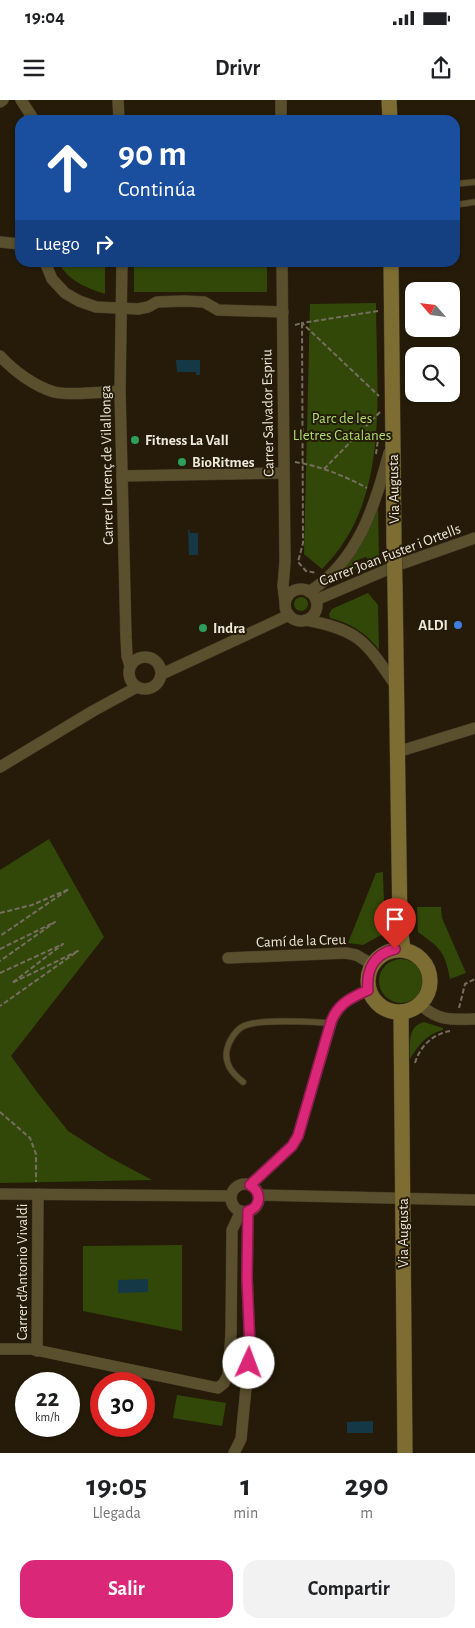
<!DOCTYPE html>
<html lang="es">
<head>
<meta charset="utf-8">
<style>
	:root { --surface:#fff; --page:#f2f2f2; --text:#202124; --muted:#757577; --accent:#db2777 }
	body { margin:0; font-family:"Alegreya Sans",sans-serif; background:var(--page); color:var(--text); height:100vh; display:flex; flex-direction:column; font-size:19px; white-space:nowrap }
	* { box-sizing:border-box; margin:0 }
	p { font-size:16px; color:var(--muted) }
	.icon { flex:none; width:28px; height:28px; fill:none; stroke:currentColor; stroke-width:2; stroke-linecap:round; stroke-linejoin:round }
	.map { position:relative; height:1353px; overflow:hidden }
	.sheet { display:flex; flex-direction:column; background:var(--surface); flex:1 }
	.sheet>* { flex:none }
	.hud { position:absolute; left:15px; top:15px; width:445px; height:152px; border-radius:15px; box-shadow:0 1px 4px #0004; background:#1a4fa0; color:#fff; overflow:hidden }
	.needle { width:32px; rotate:298deg }
	.controls { position:absolute; left:405px; top:182px; display:grid; gap:10px }
	.controls a { display:grid; place-items:center; width:55px; height:55px; border-radius:10px; background:var(--surface); box-shadow:0 1px 4px #0004; font-size:25px }
	.speed { position:absolute; left:15px; top:1272px; display:flex; gap:10px; font-size:25px; font-weight:700; text-align:center }
	.speed>* { display:grid; place-content:center; width:65px; height:65px; border-radius:50%; background:var(--surface); box-shadow:0 1px 4px #0004; line-height:1 }
	.speed small { font-size:12px; font-weight:400 }
	.speed .limit { border:8px solid #d22; background:#fff; color:#111 }
	.pin { position:absolute; display:grid; place-items:center; width:42px; height:42px; color:#fff; margin:-51px -21px; border-radius:50% 50% 50% 0; rotate:-45deg; box-shadow:0 0 5px #0007 }
	.pin .icon { rotate:45deg }
	.me { position:absolute; width:55px; margin:-28px; rotate:2deg; stroke-linejoin:round; filter:drop-shadow(0 0 4px #0008) }
	.turn { display:flex; align-items:center; gap:18px; height:105px; padding:0 20px; font-size:22px }
	.turn .icon { width:65px; height:65px; stroke-width:2.5 }
	.turn b { display:block; font-size:35px; line-height:42px }
	.then { display:flex; align-items:center; height:48px; padding:0 20px; background:#0003; gap:10px; font-size:19px }
	.eta { display:flex; justify-content:space-evenly; align-items:center; height:85px; text-align:center }
	.eta b { font-size:30px; font-weight:700; line-height:35px }
	.primary-button { display:flex; gap:10px; margin-top:auto; padding:10px 20px }
	.primary-button a { flex:1; height:58px; border-radius:15px; background:var(--accent); color:#fff; font-size:20px; font-weight:700; line-height:58px; text-align:center }
	.primary-button a+a { background:var(--page); color:var(--text) }
	.status { display:flex; justify-content:space-between; align-items:center; height:35px; padding:0 25px; background:var(--surface); direction:ltr }
	.status svg { height:14px; fill:currentColor }
	header { display:flex; justify-content:space-between; align-items:center; height:65px; padding:0 20px; background:var(--surface); font-size:22px; font-weight:700 }
	.map>svg:first-child { display:block }
</style>
</head>
<body>
<div class="status"><b>19:04</b><svg viewBox="0 0 49 12"><path d="M0 12V9h3v3zM5 12V6h3v6zM10 12V3h3v9zM15 12V0h3v12zM26 1h20v11H26zM47 4h2v5h-2z"/></svg></div>
<header><svg class="icon" aria-label="menu" viewBox="0 0 24 24"><path d="M4 6h16M4 12h16M4 18h16"/></svg>Drivr<svg class="icon" aria-label="share" viewBox="0 0 24 24"><path d="M12 15V3M7 8l5-5 5 5M5 13v7h14v-7"/></svg></header>
<div class="map">
<svg width="475" height="1353" viewBox="0 0 475 1353">
	<rect width="100%" height="100%" fill="#251b08"/>
	<g fill="#314809">
		<path d="M59,163H105V194C87,188 68,181 59,163Z"/>
		<rect x="134" y="163" width="133" height="29"/>
		<path d="M376,203C376,292 392,400 322,469L304,454L310,204Z"/>
		<path d="M378,404L379,460L370,462L366,457L355,461L358,468L334,478L368,431Z"/>
		<path d="M368,493L378,505L379,550C367,533 350,523 330,518L329,514L332,509Z"/>
		<circle cx="301" cy="504" r="7"/>
		<path d="M49,739L104,837L11,956L37,992L68,1031L109,1057L152,1080L0,1083V770Z"/>
		<path d="M383,772C383,793 386,814 383,834L363,845L348,843L376,773Z"/>
		<path d="M417,807H441L442,818L466,873L450,879C445,851 440,848 418,832Z"/>
		<circle cx="401" cy="881" r="22"/>
		<path d="M424,922L443,928V930C427,934 418,945 410,959C410,945 407,926 424,922Z"/>
		<path d="M182,1145V1231L83,1211V1146Z"/>
		<path d="M177,1295L226,1303L222,1326L173,1318Z"/>
	</g>
	<g fill="#153846">
		<path d="M176,260H200V275H196V272H177Z"/>
		<path d="M188,430H190V433H198V455H189Z"/>
		<path d="M148,1179V1192L118,1193V1180Z"/>
		<path d="M373,1321V1333H347V1322Z"/>
	</g>
	<g fill="none" stroke-linecap="round" stroke-linejoin="round">
		<g stroke="#413826" stroke-width="7">
			<g id="service">
				<path d="M455,84L475,82"/>
				<path d="M455,105L475,102"/>
				<path d="M243,982C232,973 224,964 227,949C229,941 235,931 242,927C256,918 312,922 331,923"/>
			</g>
		</g>
		<g stroke="#413826" stroke-width="12">
			<g id="minor">
				<path d="M21,0L34,20"/>
				<path d="M118,0L119,20"/>
				<path d="M281,0V20"/>
				<path d="M0,2L3,0"/>
				<path d="M0,142L20,144"/>
				<path d="M45,162L52,179L65,193L79,201L96,207L138,209L148,207L157,202L184,201L204,202L218,210L283,212"/>
				<path d="M122,162L120,291L126,537L127,556L130,566"/>
				<path d="M282,162L285,462L283,486L285,502"/>
				<path d="M0,256C14,271 34,286 54,292C68,296 104,292 120,291"/>
				<path d="M122,376L284,373"/>
				<circle cx="301" cy="505" r="16"/>
				<path d="M309,492C358,461 375,406 389,353"/>
				<path d="M316,500L398,465L475,438"/>
				<path d="M306,520C360,530 366,542 396,586"/>
				<circle cx="145" cy="573" r="16"/>
				<path d="M162,574L289,515"/>
				<path d="M397,652L475,628"/>
				<path d="M0,667L93,611L137,587"/>
				<path d="M228,858L346,853L356,855L372,864"/>
				<path d="M420,904C437,921 452,920 475,919"/>
				<circle cx="245" cy="1098" r="14"/>
				<path d="M250,1085L292,1046L298,1036L331,923C338,903 351,898 368,890"/>
				<path d="M0,1094L231,1096"/>
				<path d="M259,1095L475,1100"/>
				<path d="M0,1249H31L218,1288L224,1283L228,1275L231,1234L232,1130L241,1111"/>
				<path d="M37,1251L38,1094"/>
				<path d="M234,1353L241,1339L250,1247L247,1178L248,1111"/>
			</g>
		</g>
		<g stroke="#413826" stroke-width="16">
			<g id="secondary">
				<path d="M389,0L390,20"/>
				<path d="M391,162L394,443"/>
				<path d="M395,486L400,826L403,849"/>
				<circle cx="399" cy="881" r="31"/>
				<path d="M401,912L405,1353"/>
			</g>
		</g>
		<g stroke="#766e5e" stroke-width="2" stroke-dasharray="5 2.5" stroke-linecap="butt">
			<path d="M378,211L302,223L379,296"/>
			<path d="M295,225L302,223L303,443L298,462L306,471L317,473"/>
			<path d="M376,354L379,332"/>
			<path d="M295,362C320,366 345,376 367,388"/>
			<path d="M324,369L380,312"/>
			<path d="M0,813L32,805L69,789L0,836"/>
			<path d="M0,849L55,822L0,861"/>
			<path d="M0,873L63,844L12,883L78,851L0,906"/>
			<path d="M459,908L465,884L475,879"/>
			<path d="M415,963C420,946 433,934 450,931"/>
			<path d="M0,1012L30,1038L36,1054V1082"/>
		</g>
		<use href="#service" stroke="#5a502d" stroke-width="5.5"/>
		<use href="#minor" stroke="#5a502d" stroke-width="11"/>
		<use href="#secondary" stroke="#7d6d33" stroke-width="15"/>
		<g stroke="#413826" stroke-width="16" stroke-linecap="butt">
			<path id="secondary-bridge" d="M394,443L395,486"/>
		</g>
		<use href="#secondary-bridge" stroke="#7d6d33" stroke-width="15"/>
	</g>
	<g fill="none" stroke-linecap="round" stroke-linejoin="round">
		<g stroke="#8e194d" stroke-width="12">
			<path id="route" d="M249,1263L250,1247L247,1178L248,1111C261,1107 262,1092 250,1085L292,1046L298,1036L331,922C338,903 351,898 368,890C366,870 374,854 395,849"/>
		</g>
		<use href="#route" stroke="#db2777" stroke-width="9"/>
	</g>
	<g fill="#2e9e5b" stroke="#251b08" stroke-width="2">
		<circle cx="135" cy="340" r="5"/>
		<circle cx="182" cy="362" r="5"/>
		<circle cx="203" cy="528" r="5"/>
	</g>
	<circle fill="#3f7fe0" stroke="#251b08" stroke-width="2" cx="458" cy="525" r="5"/>
	<g text-anchor="middle" dominant-baseline="central" stroke-width="4" stroke-linejoin="round" paint-order="stroke">
		<g font-size="15" fill="#eee8dc" stroke="#251b08">
			<text transform="translate(268 313) rotate(-91)">Carrer Salvador Espriu</text>
			<text transform="translate(107 365) rotate(-91)">Carrer Llorenç de Vilallonga</text>
			<text transform="translate(394 389) rotate(-91)">Via Augusta</text>
			<text transform="translate(390 455) rotate(-21)">Carrer Joan Fuster i Ortells</text>
			<text transform="translate(301 841) rotate(-2)">Camí de la Creu</text>
			<text transform="translate(403 1133) rotate(-90)">Via Augusta</text>
			<text transform="translate(22 1172) rotate(-90)">Carrer d'Antonio Vivaldi</text>
		</g>
		<g font-size="15" fill="#addd6f" stroke="#251b08">
			<text x="342" y="318">Parc de les<tspan x="342" dy="17">Lletres Catalanes</tspan></text>
		</g>
		<g font-size="15" font-weight="bold" fill="#eee8dc" stroke="#251b08" text-anchor="start">
			<text x="145" y="340">Fitness La Vall</text>
			<text x="192" y="362">BioRitmes</text>
			<text x="448" y="525" text-anchor="end">ALDI</text>
			<text x="213" y="528">Indra</text>
		</g>
	</g>
</svg>
<div class="controls">
<a><svg class="needle" viewBox="-14 -14 28 28"><path d="M0-13l5 13h-10z" fill="#e53935"/><path d="M0 13l5-13h-10z" fill="#757577"/></svg></a>
<a><svg class="icon" aria-label="search" viewBox="0 0 24 24"><circle cx="10" cy="10" r="6"/><path d="M15 15l6 6"/></svg></a>
</div>
<div class="speed"><div>22<small>km/h</small></div><div class="limit">30</div></div>
<div class="pin" style="left:395px;top:849px;background:#d93025"><svg class="icon" aria-label="arrive" viewBox="0 0 24 24"><path d="M6 21V4h12l-3 4 3 4H6"/></svg></div>
<svg class="me" style="left:249px;top:1263px" viewBox="-20 -20 40 40"><circle r="19" fill="#fff"/><path d="M0-13L10 11 0 6-10 11z" fill="#db2777"/></svg>
<div class="hud">
<div class="turn"><svg class="icon" aria-label="ahead" viewBox="0 0 24 24"><path d="M12 20V5M6 11l6-6 6 6"/></svg><div><b>90 m</b>Continúa</div></div>
<div class="then">Luego<svg class="icon" aria-label="right" viewBox="0 0 24 24"><path d="M7 20v-9h11M14 6l5 5-5 5"/></svg></div>
</div>
</div>
<section class="sheet">
<div class="eta">
<div><b>19:05</b><p>Llegada</p></div>
<div><b>1</b><p>min</p></div>
<div><b>290</b><p>m</p></div>
</div>
<div class="primary-button"><a>Salir</a><a>Compartir</a></div>
</section>
</body>
</html>
